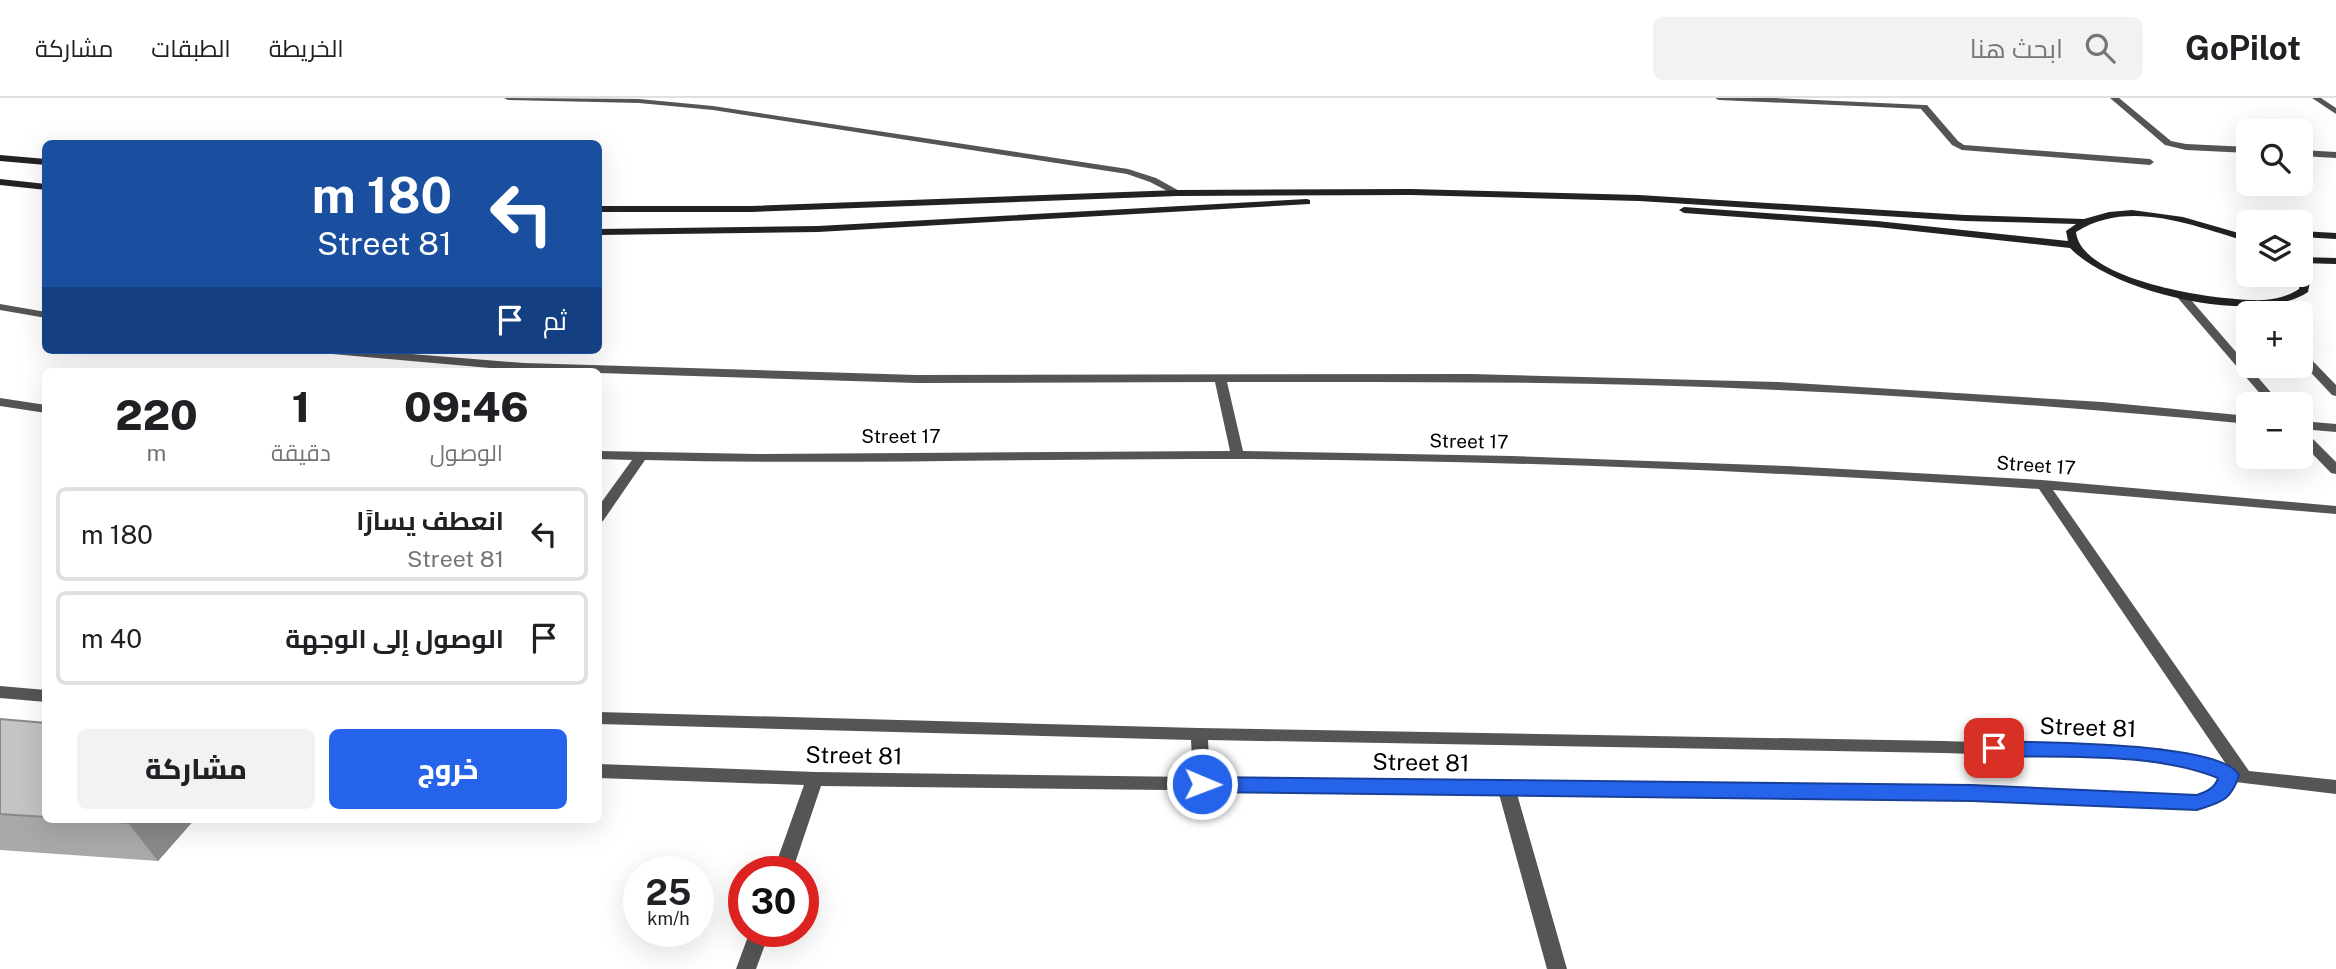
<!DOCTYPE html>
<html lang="ar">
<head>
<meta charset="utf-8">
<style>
	:root { --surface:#fff; --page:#f2f2f2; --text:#202124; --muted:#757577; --line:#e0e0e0; --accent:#2563eb }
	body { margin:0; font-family:"Public Sans",Cairo,sans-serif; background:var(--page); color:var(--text); direction:rtl; height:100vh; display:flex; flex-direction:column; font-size:26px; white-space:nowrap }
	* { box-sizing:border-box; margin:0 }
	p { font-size:23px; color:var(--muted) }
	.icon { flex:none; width:38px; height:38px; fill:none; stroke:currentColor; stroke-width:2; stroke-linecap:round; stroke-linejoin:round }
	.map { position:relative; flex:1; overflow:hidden; direction:ltr }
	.sheet { position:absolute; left:42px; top:270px; width:560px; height:455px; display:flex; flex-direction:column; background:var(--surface); border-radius:10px; box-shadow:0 7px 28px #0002; direction:rtl }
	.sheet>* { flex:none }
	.top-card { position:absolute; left:42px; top:42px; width:560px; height:214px; border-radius:10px; box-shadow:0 7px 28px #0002; direction:rtl; background:#1a4fa0; color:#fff; overflow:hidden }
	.buttons { position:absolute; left:2236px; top:21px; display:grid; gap:14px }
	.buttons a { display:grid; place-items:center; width:77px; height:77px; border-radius:10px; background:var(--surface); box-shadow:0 7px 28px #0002; font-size:35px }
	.speed { position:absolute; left:623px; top:758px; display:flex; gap:14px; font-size:35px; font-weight:700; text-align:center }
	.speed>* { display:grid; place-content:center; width:91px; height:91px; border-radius:50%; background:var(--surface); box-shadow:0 7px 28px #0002; line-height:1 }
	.speed small { font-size:18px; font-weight:400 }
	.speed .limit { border:10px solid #d22; background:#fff; color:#111 }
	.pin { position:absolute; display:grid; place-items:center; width:60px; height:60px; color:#fff; margin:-30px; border-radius:14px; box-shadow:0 4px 10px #0006 }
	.me { position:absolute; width:77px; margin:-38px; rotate:91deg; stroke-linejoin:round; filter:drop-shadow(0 0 5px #0008) }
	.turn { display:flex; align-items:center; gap:24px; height:147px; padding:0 35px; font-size:32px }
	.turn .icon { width:91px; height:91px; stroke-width:2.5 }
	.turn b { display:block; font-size:49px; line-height:60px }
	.then { display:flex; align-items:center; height:66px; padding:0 35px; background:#0003; gap:14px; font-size:26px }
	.eta { display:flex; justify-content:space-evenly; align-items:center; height:119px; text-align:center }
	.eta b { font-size:42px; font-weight:800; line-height:49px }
	.action { display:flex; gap:14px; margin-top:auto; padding:14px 35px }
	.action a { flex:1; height:80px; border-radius:10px; background:var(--accent); color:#fff; font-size:28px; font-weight:800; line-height:80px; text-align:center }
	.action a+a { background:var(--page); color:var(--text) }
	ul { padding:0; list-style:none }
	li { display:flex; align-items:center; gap:21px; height:94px; margin:0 14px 10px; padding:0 21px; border:4px solid var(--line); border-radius:10px }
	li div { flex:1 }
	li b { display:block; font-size:26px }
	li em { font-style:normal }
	header { display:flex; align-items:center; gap:42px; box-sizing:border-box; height:98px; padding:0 35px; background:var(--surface); border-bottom:2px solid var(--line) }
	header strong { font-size:33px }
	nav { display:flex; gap:38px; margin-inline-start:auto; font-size:24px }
	.search { width:490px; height:63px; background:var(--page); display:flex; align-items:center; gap:18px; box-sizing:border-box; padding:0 24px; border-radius:10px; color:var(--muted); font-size:26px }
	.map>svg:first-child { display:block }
</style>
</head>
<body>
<header>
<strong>GoPilot</strong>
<div class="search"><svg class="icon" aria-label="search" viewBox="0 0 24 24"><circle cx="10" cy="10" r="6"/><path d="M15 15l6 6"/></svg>ابحث هنا</div>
<nav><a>الخريطة</a><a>الطبقات</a><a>مشاركة</a></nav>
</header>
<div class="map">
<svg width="2336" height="871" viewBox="0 0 2336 871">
	<rect width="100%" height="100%" fill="#fff"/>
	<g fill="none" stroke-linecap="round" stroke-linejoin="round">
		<g fill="#555" fill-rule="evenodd">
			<path d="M504,0L639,1L713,8L1128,71L1156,80L1183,95L1175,97L1150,84L1127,76L713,12L639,5L508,2Z"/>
			<path d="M1921,7H1927L1958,43L1964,47L2150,61L2154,64L2150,67L1962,52L1952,47L1921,11Z"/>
		</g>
		<g fill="#555" fill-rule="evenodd">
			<path d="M1715,0H1774L1924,7L1928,9L1924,11L1719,2Z"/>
			<path d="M2110,0H2119L2171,43L2186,46L2249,49V55L2186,52L2165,47Z"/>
			<path d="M2312,0H2321L2336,10V16Z"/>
			<path d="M2301,52L2336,54V60L2301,58Z"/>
			<path d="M2181,194L2185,195L2281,306H2269L2177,199V195Z"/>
			<path d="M2253,203L2257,204L2267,215H2256L2248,206Z"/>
			<path d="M0,206L46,214V220L0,212Z"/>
			<path d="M315,252H362L524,265L917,277L1471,276L1778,284L2102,304L2249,318V326C2092,311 1935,299 1778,292C1595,283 1411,284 1227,284L1243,353L1512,358L1787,368L2042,382L2336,408V416L2053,392L2249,673L2336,682V696L2235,684L2224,700L2197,711L1972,702L1517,696L1567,871H1547L1499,696L821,688L792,774H773L804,687L598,680V666L815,674L1193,679L1191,642L598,626V614L1199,630L1944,643L2158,650L2204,659L2228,669L2039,391C1771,373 1502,362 1233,361C1037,360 841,367 645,362L603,423L598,424V409L632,362L598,361V353L758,356L1230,353L1215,284L917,285L598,275V273H524L321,255ZM1208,642L1944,655L2158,662L2200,672L2219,680L2212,691L2197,697L1972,688L1210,679Z"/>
			<path d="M2301,254L2305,255L2336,287V298L2332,297L2301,264Z"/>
			<path d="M0,300L46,307V315L0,308Z"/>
			<path d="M2301,323L2336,326V334L2301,331Z"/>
			<path d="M2301,332L2305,333L2336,364V376L2331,375L2301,344Z"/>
			<path d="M0,588L46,592V604L0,600Z"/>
			<path d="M750,833H770L756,871H736Z"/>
		</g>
		<g fill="#222" fill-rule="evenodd">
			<path d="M0,57L46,61V67L0,63Z"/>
			<path d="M0,81L46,86V92L0,87Z"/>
			<path d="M1411,91L1639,97L1965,117L2084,121L2109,114L2132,112L2183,119L2249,138V144C2194,128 2129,100 2076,134C2081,184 2223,204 2264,202C2277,201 2288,198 2299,191L2301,170L2311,178L2308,194C2255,229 2112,194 2070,150L1877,129L1684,115L1679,112L1684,109L1877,123L2068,143L2066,133L2076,126L1965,123L1639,103L1411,97L1178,98L752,114H598V108H752L1178,92Z"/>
			<path d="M1307,101L1310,102V106L818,134L598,137V131L818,128Z"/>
			<path d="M2301,133L2336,135V141L2301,139Z"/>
			<path d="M2301,159L2336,160V166L2301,165Z"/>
		</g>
	</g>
	<path fill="#a9a9a9" d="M0,621L46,625V721H195L158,763L0,752Z"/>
	<path fill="#898989" d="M132,721H195L158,763L128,725Z"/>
	<g fill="#c4c4c4" stroke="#898989" stroke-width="2">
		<path d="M0,621L46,625V719L0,716Z"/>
		<path d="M76,721H132L128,725Z"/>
	</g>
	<path fill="#2563eb" stroke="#184099" stroke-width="2" d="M1994,643C2035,645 2221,643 2239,677C2231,703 2221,704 2197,712L1972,703L1202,694L1195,692L1192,686L1195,681L1202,679L1972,687L2197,697C2206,694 2215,690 2218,680C2154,654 2064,660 1994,658L1987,656L1984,650L1987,645Z"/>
	<g text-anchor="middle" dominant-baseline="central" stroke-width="5" stroke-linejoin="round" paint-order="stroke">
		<g font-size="19" fill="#000" stroke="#fff">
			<text x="901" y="338">Street 17</text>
			<text transform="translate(1469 343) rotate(1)">Street 17</text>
			<text transform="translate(2036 367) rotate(4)">Street 17</text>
		</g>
		<g font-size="23" fill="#000" stroke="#fff">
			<text transform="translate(2088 629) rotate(2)">Street 81</text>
			<text transform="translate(854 657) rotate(1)">Street 81</text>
			<text transform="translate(1421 664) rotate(1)">Street 81</text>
		</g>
	</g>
</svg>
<div class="buttons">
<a><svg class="icon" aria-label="search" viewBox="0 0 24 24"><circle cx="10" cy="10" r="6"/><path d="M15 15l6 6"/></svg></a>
<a><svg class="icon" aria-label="layers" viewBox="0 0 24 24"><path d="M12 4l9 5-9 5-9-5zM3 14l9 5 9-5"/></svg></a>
<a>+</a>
<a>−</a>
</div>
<div class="speed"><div>25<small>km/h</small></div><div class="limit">30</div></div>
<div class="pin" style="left:1994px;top:650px;background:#d93025"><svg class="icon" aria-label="arrive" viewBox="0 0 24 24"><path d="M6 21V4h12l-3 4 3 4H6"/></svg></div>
<svg class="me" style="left:1202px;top:686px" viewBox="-20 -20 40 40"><circle r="17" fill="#2563eb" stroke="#fff" stroke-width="3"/><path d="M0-11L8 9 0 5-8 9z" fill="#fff"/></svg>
<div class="top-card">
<div class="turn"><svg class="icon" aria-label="left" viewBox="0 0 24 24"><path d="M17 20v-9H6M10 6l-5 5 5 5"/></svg><div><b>180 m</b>Street 81</div></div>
<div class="then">ثم<svg class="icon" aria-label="arrive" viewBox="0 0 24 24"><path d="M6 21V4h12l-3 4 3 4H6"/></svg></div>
</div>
<section class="sheet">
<div class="eta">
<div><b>09:46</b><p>الوصول</p></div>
<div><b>1</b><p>دقيقة</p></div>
<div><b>220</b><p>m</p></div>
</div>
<ul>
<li><svg class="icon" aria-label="left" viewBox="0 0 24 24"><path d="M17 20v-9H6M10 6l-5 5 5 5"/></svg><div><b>انعطف يسارًا</b><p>Street 81</p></div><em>180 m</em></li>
<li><svg class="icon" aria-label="arrive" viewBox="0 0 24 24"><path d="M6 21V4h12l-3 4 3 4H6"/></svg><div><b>الوصول إلى الوجهة</b></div><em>40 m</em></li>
</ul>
<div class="action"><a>خروج</a><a>مشاركة</a></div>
</section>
</div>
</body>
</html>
